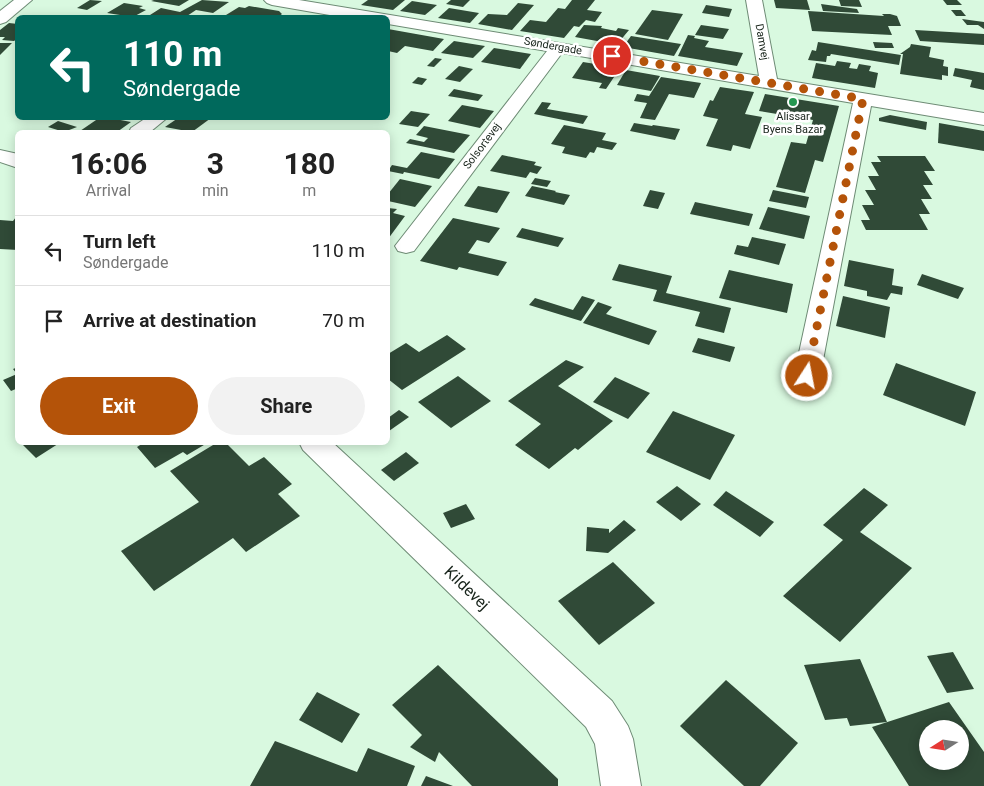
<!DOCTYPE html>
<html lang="en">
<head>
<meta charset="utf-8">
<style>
	:root { --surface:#fff; --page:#f2f2f2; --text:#222; --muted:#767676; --line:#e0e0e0; --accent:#b45309 }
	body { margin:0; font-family:Roboto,sans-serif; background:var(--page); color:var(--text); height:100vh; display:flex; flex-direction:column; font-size:19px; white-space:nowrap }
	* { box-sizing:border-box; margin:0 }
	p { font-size:16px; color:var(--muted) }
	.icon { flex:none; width:28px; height:28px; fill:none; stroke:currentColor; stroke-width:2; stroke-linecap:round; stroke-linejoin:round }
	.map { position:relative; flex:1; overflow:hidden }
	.side { position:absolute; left:15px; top:130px; width:375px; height:315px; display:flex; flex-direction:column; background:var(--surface); border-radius:8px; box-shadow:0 2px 12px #0003 }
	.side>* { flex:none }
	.top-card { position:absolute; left:15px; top:15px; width:375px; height:105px; border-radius:8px; box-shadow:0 2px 12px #0003; background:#00695c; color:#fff; overflow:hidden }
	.needle { width:32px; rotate:258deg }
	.buttons { position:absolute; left:919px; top:720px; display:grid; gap:10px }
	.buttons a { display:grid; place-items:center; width:50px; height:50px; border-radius:50%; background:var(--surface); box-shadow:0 2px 12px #0003; font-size:25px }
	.pin { position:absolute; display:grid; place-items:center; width:42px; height:42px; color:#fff; margin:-21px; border:2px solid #fff; border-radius:50%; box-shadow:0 1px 5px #0007 }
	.me { position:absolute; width:55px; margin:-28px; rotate:11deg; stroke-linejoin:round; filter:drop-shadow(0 0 4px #0008) }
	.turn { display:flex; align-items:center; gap:18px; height:105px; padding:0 25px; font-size:22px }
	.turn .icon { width:65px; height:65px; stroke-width:2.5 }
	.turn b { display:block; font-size:35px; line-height:42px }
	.eta { display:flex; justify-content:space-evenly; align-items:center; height:85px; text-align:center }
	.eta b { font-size:30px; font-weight:700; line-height:35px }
	.button { display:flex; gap:10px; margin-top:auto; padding:10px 25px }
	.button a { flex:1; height:58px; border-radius:30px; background:var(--accent); color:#fff; font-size:20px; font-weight:700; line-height:58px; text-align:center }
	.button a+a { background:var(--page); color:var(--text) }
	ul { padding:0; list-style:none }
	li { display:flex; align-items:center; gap:15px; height:70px; padding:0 25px; border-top:1px solid var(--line) }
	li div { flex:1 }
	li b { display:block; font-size:19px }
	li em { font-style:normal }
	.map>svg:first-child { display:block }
</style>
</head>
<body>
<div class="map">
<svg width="984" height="786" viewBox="0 0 984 786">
	<rect width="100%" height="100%" fill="#d9f9e0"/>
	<g fill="#304a37" fill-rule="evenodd">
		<path d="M90,0L102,1L87,10L77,8Z"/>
		<path d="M154,0H189L179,6L151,1Z"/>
		<path d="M202,0L229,2L213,13L196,10L184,18H165L150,15L161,8L180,12Z"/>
		<path d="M368,0H405L393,10L361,5Z"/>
		<path d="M451,0H470L463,7L446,4Z"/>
		<path d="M572,0H595L587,10L602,12L595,22L586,20L579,27L574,26L564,38L520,31L530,20L546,22L558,8L565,9Z"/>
		<path d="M774,0H807L810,10L776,8Z"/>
		<path d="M839,0H859L862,7L841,6Z"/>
		<path d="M943,0H957L962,5H947Z"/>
		<path d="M412,1L437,5L425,15L400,11Z"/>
		<path d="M124,3L143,6L139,8L146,10L133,17L107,13Z"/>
		<path d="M518,3L534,5L512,30L478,24L488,14L507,15Z"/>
		<path d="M821,4L857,9L859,13L823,11Z"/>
		<path d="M706,5L732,9L729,17L702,13Z"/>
		<path d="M249,6L279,11L282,14L277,18H237L226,15L239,7L245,8Z"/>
		<path d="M449,8L479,13L470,23L438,18Z"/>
		<path d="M652,10L683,14L668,40L635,34Z"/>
		<path d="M951,10H961L966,16H956Z"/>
		<path d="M808,11L884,16L882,14H890L897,16L901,26H888L892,35L812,31Z"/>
		<path d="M962,19L984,22V29L978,25H967Z"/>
		<path d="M9,23L18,24V38L14,41L2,40L5,37H0V30Z"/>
		<path d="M584,25L602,26L601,28L616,31L618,28L629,30L619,42L610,40L608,43L575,37Z"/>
		<path d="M701,25L729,29L723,39L695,35Z"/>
		<path d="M388,29L444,39L433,51L405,46L397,53L388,51Z"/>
		<path d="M915,30L984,34V45L920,41Z"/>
		<path d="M688,35L695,36L694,38L709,41L705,47L743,53L737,66L678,56Z"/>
		<path d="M631,36L681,44L674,56L623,47Z"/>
		<path d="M454,41L485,46L473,58L441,53Z"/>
		<path d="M818,42L901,55L899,65L831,54L830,56H827L826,62L808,60L812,50L816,51Z"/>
		<path d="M873,42L892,43L894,48H875Z"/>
		<path d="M0,43H12L0,55Z"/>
		<path d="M911,44L931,47L929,57L944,60L943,66L948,67V76L942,75V80L900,74L903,54H900L910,47Z"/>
		<path d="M494,48L531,54L520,69L481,62Z"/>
		<path d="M435,58L442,59L434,67L427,66Z"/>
		<path d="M837,61L851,63L849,68L857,69L859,64L871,66L869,71L878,73L875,88L812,78L816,63L835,66Z"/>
		<path d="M583,62L620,68L606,89L599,88L602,83L572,78Z"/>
		<path d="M459,66L473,69L460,82L445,79Z"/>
		<path d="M955,68L984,73V90L970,87L972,80L953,76Z"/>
		<path d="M626,70L660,76L651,91L617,85Z"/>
		<path d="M418,77L427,79L422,85L412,83Z"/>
		<path d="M661,77L701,83L694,98L669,94L655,120L640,118L647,103L634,101L637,94L649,96Z"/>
		<path d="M720,87L754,92L745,114L762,117L750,149L733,145L731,151L706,146L718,119L703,116L710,100L713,101Z"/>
		<path d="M454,89L483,95L478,101L448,96Z"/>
		<path d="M765,94L839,106L823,162L815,160L805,193L776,187L791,142L806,144L813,120L759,111Z"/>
		<path d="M542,102L551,103L547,109L588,116L583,124L534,114Z"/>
		<path d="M462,105L494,111L480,128L448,121Z"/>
		<path d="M411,111L430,114L418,127L399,124Z"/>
		<path d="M890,115L927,122L926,130L879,121V118Z"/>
		<path d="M99,118H110L131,122L117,132L80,131Z"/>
		<path d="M178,118H211L192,132L165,127Z"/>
		<path d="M58,121L77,127L64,132L48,127Z"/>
		<path d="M634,123L652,126L653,125L680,129L675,140L630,131Z"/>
		<path d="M939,123L984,131V151L938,143Z"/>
		<path d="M564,125L606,133L602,140L617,143L612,150L597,147L594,153L590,152L586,158L562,153L565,147L551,144Z"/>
		<path d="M424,126L470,135L454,153L406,143L410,139L424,142L428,138L416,135Z"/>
		<path d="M421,152L455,159L439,179L404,172L403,174L388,171L392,165L407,168Z"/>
		<path d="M502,155L536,162L534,165L542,167L537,174L530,172L526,178L490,171Z"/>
		<path d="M877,156H925L935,171H924L933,185H923L932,199H921L930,214H919L928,230H866L861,220H870L862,205H874L865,190H876L868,176H879L871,162H881Z"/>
		<path d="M535,178L551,181L547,187L531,184Z"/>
		<path d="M400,179L432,186L415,207L388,201V194Z"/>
		<path d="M478,186L510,192L497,213L464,206Z"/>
		<path d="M532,186L556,191L555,192L570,195L564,205L525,196Z"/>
		<path d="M650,190L665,193L658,209L643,206Z"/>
		<path d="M773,190L809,197L806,208L769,201Z"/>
		<path d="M695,202L753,214L749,226L690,214Z"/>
		<path d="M768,207L810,216L804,239L759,229Z"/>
		<path d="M388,208L397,209L393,213L405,216L388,239Z"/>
		<path d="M16,217H18V250L0,249V220L13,221Z"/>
		<path d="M453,218L500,228L489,243L477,240L468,253L507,262L498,276L459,267L457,270L420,261Z"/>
		<path d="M522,228L564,238L558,247L516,237Z"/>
		<path d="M752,237L786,244L779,265L734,254L737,245L748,247Z"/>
		<path d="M849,260L894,269L892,285L903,287L902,295L891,293L887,300L867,296V291L844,286Z"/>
		<path d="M619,264L672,276L666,293L731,308L724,333L695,326L700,312L653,301L657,290L612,280Z"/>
		<path d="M729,270L793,284L787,313L719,298Z"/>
		<path d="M922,274L964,288L958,299L917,285Z"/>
		<path d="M582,296L595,300L581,321L529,305L535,298L573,310Z"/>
		<path d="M843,296L890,307L885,338L836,326Z"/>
		<path d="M598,302L612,307L606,314L657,331L649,345L583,323Z"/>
		<path d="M447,335L466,349L402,390L388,379V354L406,343L419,352Z"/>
		<path d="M698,338L735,347L730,362L692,352Z"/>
		<path d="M566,360L584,367L558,386L613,421L578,450L575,448L549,469L515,445L541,424L508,401Z"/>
		<path d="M896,363L976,392L965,426L883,395Z"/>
		<path d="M18,367V388L11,391L3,380L17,374L13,369Z"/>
		<path d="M458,376L491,401L451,428L418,402Z"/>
		<path d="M615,377L650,393L628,419L593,402Z"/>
		<path d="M399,410L409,417L389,431L388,429V418Z"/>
		<path d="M673,411L735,435L710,480L646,452Z"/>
		<path d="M27,442H61L36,458L23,445Z"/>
		<path d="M145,442H209L187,455L183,452L155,468L137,447Z"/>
		<path d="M218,442H225L249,466L264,457L292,484L278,494L300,516L246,552L233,538L154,591L121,551L199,502L170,471Z"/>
		<path d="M406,452L419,463L394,481L381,470Z"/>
		<path d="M677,486L701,504L681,521L656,502Z"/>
		<path d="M864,488L888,505L860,532L912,568L840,642L783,596L843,540L823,525Z"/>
		<path d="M726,491L774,522L760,537L713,505Z"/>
		<path d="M466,504L475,519L451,528L443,513Z"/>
		<path d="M624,520L636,530L608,553L586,551L587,527L609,529V533Z"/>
		<path d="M613,562L655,603L599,645L558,601Z"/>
		<path d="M953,652L974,689L947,693L927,656Z"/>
		<path d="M860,659L887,722L850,726L847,718L825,720L804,665Z"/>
		<path d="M438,665L558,779V786H472L439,752L435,762L410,747L422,735L392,705Z"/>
		<path d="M726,680L798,743L760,786H744L680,726Z"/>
		<path d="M317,692L360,714L342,743L299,720Z"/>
		<path d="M949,702L984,752V786H909L872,727ZM928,729H960V761H928Z"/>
		<path d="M275,741L357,772L368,748L415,766L407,786H250Z"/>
		<path d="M426,776L453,786H421Z"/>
	</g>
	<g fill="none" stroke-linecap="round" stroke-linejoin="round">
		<g stroke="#6e8b75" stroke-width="2">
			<g id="minor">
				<path d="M14,0H32L6,22L0,24V11Z"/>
				<path d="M264,0H299L759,76L746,0H762L777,79L984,113V125L871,106L820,376L817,383L807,385L797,383L794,376L853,103L562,53L414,251L406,253L398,251L395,246L547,51L388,24V18H347L272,5L267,3Z"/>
				<path d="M146,118H167L150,132H129L131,128Z"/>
				<path d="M0,150L18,154V168L0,162Z"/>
				<path d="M299,442H332L612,701L628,726L633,739L641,786H601L595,744L586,727L303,450Z"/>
			</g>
		</g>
		<use href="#minor" fill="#fff" fill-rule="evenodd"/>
	</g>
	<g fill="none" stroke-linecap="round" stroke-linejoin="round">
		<path stroke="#b45309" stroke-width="9" stroke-dasharray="0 16.2" d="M612,56L863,99L807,376"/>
	</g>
	<circle fill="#259751" stroke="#fff" stroke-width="2" cx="793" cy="102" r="5"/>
	<g text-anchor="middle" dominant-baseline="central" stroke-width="5" stroke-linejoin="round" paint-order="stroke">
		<g font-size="11" fill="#17231a" stroke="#fff">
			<text transform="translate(762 42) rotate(80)">Damvej</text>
			<text transform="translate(553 46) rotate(10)">Søndergade</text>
			<text transform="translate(482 146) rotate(-53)">Solsortevej</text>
		</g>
		<g font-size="11" fill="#17231a" stroke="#fff">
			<text x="793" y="116">Alissar<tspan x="793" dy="13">Byens Bazar</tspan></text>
		</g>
		<g font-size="16" fill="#17231a" stroke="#fff">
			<text transform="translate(467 588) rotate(44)">Kildevej</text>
		</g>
	</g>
</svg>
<div class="buttons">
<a><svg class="needle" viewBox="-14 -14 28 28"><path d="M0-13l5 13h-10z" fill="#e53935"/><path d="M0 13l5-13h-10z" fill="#767676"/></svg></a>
</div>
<div class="pin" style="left:612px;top:56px;background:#d93025"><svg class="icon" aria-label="arrive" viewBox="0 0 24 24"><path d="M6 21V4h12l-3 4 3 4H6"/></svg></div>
<svg class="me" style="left:807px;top:376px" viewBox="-20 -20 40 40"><circle r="17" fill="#b45309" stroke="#fff" stroke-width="3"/><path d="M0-11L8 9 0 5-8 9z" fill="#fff"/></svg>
<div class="top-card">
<div class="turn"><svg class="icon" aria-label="left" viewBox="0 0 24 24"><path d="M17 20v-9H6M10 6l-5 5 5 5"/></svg><div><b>110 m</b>Søndergade</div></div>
</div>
<section class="side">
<div class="eta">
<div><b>16:06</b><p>Arrival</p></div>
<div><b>3</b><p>min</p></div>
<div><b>180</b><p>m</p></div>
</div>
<ul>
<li><svg class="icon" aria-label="left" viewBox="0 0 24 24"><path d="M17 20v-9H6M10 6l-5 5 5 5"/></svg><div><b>Turn left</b><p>Søndergade</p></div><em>110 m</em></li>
<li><svg class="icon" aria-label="arrive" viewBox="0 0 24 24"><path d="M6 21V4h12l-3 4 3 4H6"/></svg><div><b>Arrive at destination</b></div><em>70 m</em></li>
</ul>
<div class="button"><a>Exit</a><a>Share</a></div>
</section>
</div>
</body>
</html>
